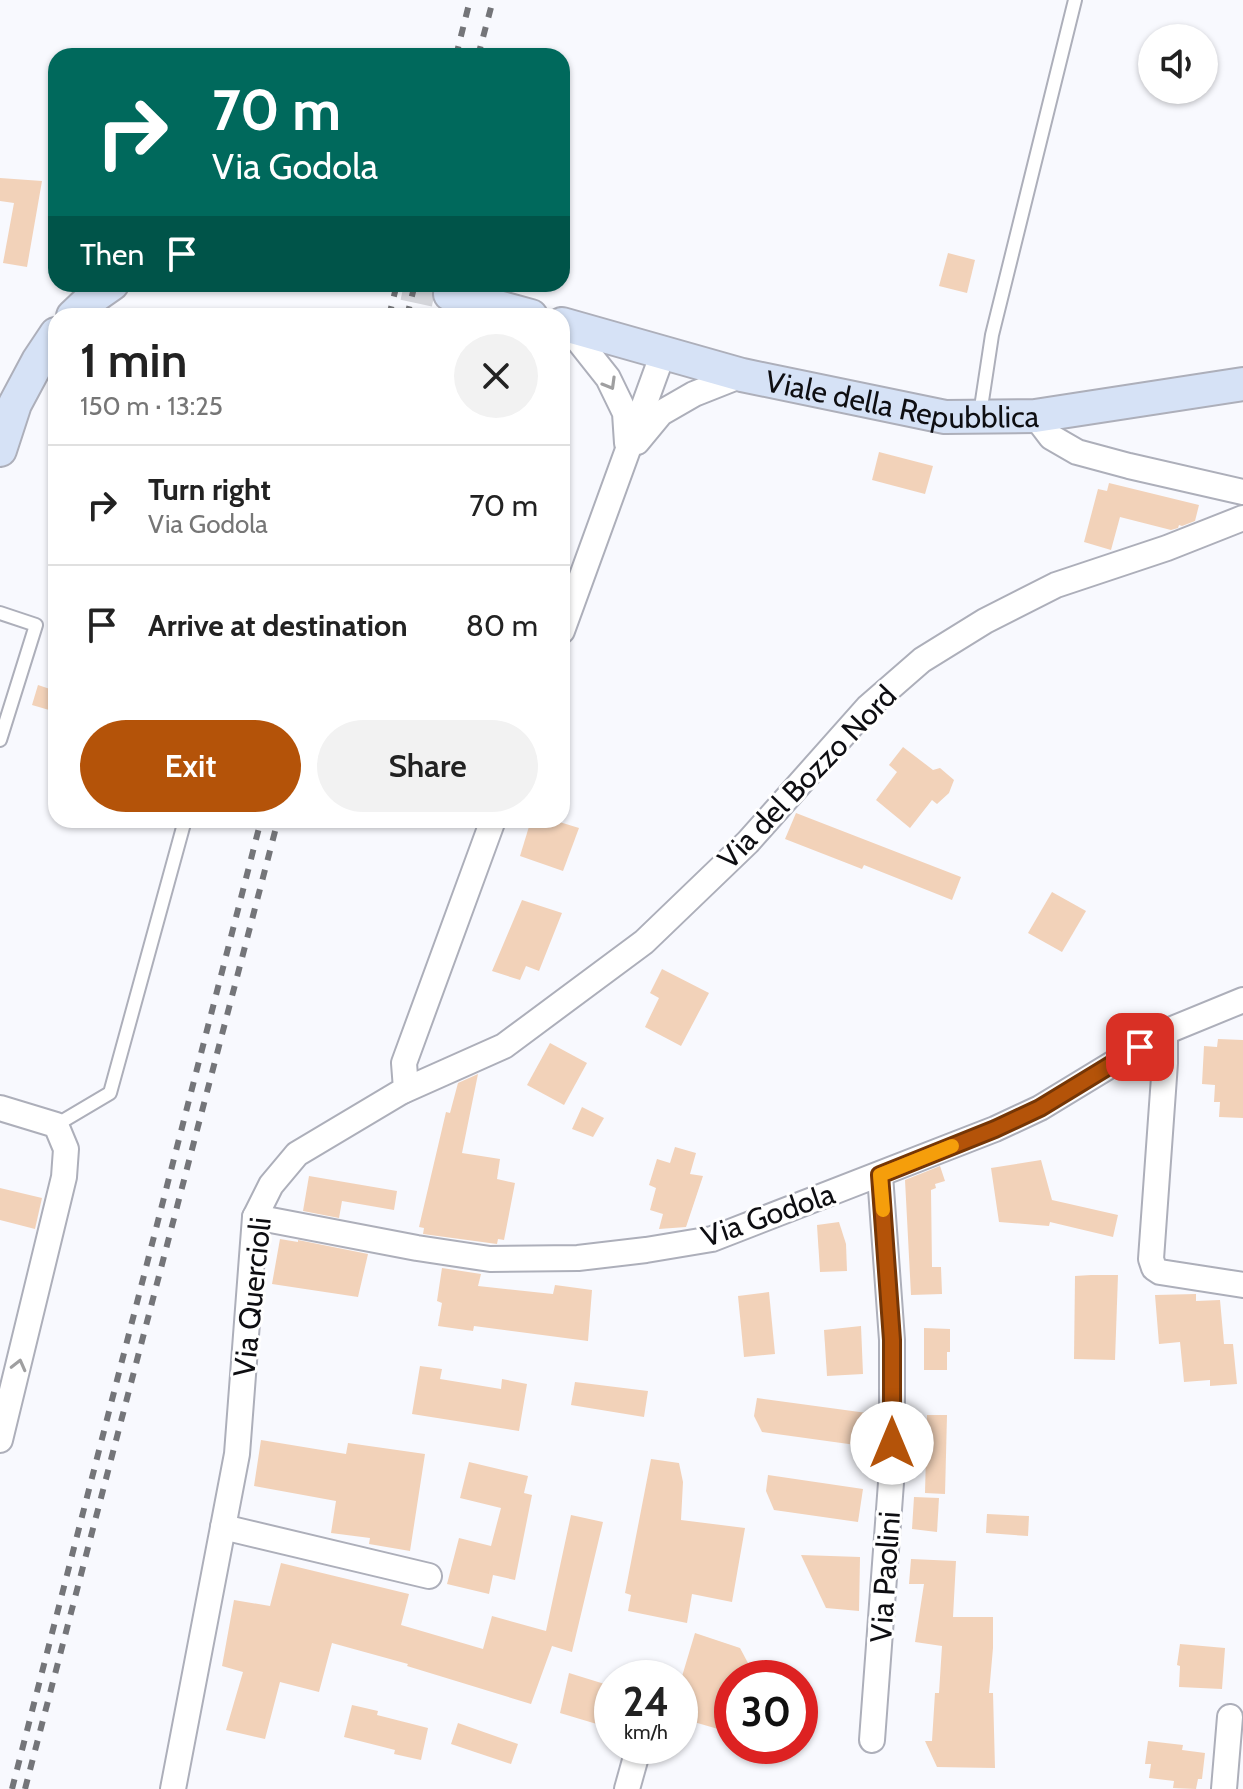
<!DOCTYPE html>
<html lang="en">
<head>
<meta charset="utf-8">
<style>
	:root { --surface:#fff; --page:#f2f2f2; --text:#222; --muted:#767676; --line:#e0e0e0; --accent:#b45309 }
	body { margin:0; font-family:Cabin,sans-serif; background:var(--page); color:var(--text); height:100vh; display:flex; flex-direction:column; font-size:30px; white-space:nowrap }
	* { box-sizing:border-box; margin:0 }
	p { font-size:26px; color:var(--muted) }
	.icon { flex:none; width:44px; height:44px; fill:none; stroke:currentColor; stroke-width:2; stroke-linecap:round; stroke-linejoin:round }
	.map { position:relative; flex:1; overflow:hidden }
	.sheet { position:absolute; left:48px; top:308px; width:522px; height:520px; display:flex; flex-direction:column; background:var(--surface); border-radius:24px; box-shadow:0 2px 6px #0004 }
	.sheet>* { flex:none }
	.top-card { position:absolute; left:48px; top:48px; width:522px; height:244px; border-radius:24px; box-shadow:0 2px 6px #0004; background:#00695c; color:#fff; overflow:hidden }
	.fabs { position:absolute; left:1138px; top:24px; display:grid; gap:16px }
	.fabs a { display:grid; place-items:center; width:80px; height:80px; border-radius:50%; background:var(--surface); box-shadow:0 2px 6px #0004; font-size:40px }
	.speed { position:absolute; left:594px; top:1660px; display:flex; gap:16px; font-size:40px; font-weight:700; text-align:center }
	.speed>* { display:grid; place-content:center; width:104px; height:104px; border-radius:50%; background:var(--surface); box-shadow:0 2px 6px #0004; line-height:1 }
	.speed small { font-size:20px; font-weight:400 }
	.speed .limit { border:12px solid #d22; background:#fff; color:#111 }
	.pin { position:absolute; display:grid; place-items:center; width:68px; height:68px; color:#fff; margin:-34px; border-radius:16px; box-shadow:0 4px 12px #0006 }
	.me { position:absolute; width:88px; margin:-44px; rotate:0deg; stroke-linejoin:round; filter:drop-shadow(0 0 6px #0008) }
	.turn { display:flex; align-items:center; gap:28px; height:168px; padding:0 32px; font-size:36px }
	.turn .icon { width:104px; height:104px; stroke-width:2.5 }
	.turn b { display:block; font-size:56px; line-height:68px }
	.then { display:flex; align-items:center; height:76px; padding:0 32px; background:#0003; gap:16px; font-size:30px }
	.round { display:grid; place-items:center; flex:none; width:84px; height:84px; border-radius:42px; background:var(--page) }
	.head { display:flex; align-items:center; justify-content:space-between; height:136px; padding:0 32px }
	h1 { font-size:48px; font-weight:600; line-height:60px }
	.button { display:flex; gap:16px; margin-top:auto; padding:16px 32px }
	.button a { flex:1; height:92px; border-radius:48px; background:var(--accent); color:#fff; font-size:32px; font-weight:600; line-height:92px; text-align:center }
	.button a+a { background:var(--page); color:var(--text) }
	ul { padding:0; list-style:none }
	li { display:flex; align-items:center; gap:24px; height:120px; padding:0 32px; border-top:2px solid var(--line) }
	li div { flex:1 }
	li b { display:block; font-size:30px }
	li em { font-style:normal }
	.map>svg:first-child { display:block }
</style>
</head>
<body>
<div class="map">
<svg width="1243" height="1789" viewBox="0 0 1243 1789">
	<rect width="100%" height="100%" fill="#f8f9fe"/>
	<g fill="#f2d2b9">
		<path d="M0,178L42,181L27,267L3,263L14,203L0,201Z"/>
		<path d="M948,253L975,260L967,293L939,286Z"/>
		<path d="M879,452L933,466L925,494L872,480Z"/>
		<path d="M1109,483L1199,505L1195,521L1182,526L1179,525L1178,528L1171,530L1120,517L1111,550L1084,542L1098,489L1107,491Z"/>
		<path d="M38,685L56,691V712L32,705Z"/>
		<path d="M903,747L933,770L940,768L954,780L949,793L937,804L932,800L910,828L876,800L897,772L889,765Z"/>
		<path d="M796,813L961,877L952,900L864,865L862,869L785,839Z"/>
		<path d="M531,820H553L579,828L563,871L520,856Z"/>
		<path d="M1052,892L1086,911L1062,952L1028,933Z"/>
		<path d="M522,900L562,913L539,971L526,966L520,980L492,971Z"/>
		<path d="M662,969L709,993L681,1046L645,1027L659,998L650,993Z"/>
		<path d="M1218,1039L1243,1040V1118L1219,1117L1220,1102H1214L1215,1085L1202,1084L1204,1046L1217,1047Z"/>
		<path d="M550,1043L587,1063L564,1105L527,1085Z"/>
		<path d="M478,1074L462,1153L500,1159L497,1179L515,1183L504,1240L498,1239L497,1244L423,1234L424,1228L419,1227L446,1112L450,1113L458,1083Z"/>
		<path d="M582,1107L604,1118L593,1137L572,1129Z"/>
		<path d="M675,1147L696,1153L690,1174L703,1176L686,1227L659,1229L663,1214L650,1210L656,1188L649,1185L657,1159L670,1163Z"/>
		<path d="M1041,1160L1052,1200L1118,1215L1113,1237L1050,1222L1049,1226L999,1222L991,1168Z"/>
		<path d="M940,1166L945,1181L935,1184L936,1188L931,1190L932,1267H941L942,1294L911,1295L905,1180Z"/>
		<path d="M309,1176L397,1191L394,1210L342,1201L339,1218L303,1211Z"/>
		<path d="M0,1188L42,1198L35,1229L0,1220Z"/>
		<path d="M839,1222L846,1244L847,1271L820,1272L817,1225Z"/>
		<path d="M280,1239L298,1242V1240L368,1254L358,1297L272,1284Z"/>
		<path d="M442,1268L481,1274L478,1286L553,1294L555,1285L592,1290L588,1341L474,1326L473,1331L438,1326L442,1303L437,1301Z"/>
		<path d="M1091,1275H1118L1115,1360L1074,1359L1075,1276Z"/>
		<path d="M769,1292L775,1354L744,1357L738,1296Z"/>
		<path d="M1196,1294V1301L1220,1300L1224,1344H1233L1237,1384L1210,1386V1380L1184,1382L1180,1342L1159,1344L1155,1295Z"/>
		<path d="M861,1326L863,1374L827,1376L824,1330Z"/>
		<path d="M924,1328L950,1329V1352H947V1370H924Z"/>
		<path d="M420,1366L442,1369L440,1379L501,1389L502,1379L527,1384L519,1431L412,1414Z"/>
		<path d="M575,1382L648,1391L644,1417L571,1405Z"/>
		<path d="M757,1398L867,1413L863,1446L762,1432L754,1416Z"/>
		<path d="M927,1415H947L945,1494L925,1493Z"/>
		<path d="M261,1440L346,1454L348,1443L425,1454L410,1551L369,1544L370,1538L331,1533L336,1501L254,1486Z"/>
		<path d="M651,1459L679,1463L683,1482L681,1520L745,1528L732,1602L692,1594L687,1623L628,1611L631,1595L625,1593Z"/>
		<path d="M469,1462L528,1476L524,1493L532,1495L515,1580L493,1575L489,1594L447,1584L459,1538L491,1546L501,1508L460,1498Z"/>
		<path d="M768,1475L863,1489L858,1522L774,1510L766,1491Z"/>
		<path d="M914,1497L939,1498L937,1532L912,1529Z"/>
		<path d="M987,1514L1029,1516L1028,1536L986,1533Z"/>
		<path d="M571,1515L603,1522L572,1652L552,1646L531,1704L407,1666L408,1664L332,1643L319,1692L280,1682L265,1739L226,1730L243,1672L222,1666L234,1600L270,1606L281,1563L409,1594L401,1625L483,1649L492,1616L546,1631Z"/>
		<path d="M801,1555L860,1557L859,1611L826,1608Z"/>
		<path d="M911,1559L956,1561L953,1617H993V1648L989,1693H993L995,1768L937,1767L925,1741H932L935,1693H939L942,1646L915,1642L924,1584H909Z"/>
		<path d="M695,1633L740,1648L756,1678H732V1733L680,1718V1683Z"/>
		<path d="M1180,1644L1225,1648L1222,1689L1179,1687L1180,1666L1177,1665Z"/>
		<path d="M569,1673L611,1686L600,1725L560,1713Z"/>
		<path d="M352,1705L378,1711L377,1715L428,1728L421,1760L394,1754L395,1750L344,1737Z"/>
		<path d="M458,1723L518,1744L511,1764L451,1744Z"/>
		<path d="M1148,1741L1183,1745L1182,1750L1205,1753L1202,1779H1198L1196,1789L1173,1788L1174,1781L1149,1778L1151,1764H1145Z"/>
	</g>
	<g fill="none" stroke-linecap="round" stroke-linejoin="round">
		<path stroke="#d5d6db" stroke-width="32" stroke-dasharray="32 16" stroke-linecap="butt" d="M404,284L450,294"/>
		<g stroke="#adafba" stroke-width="16">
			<g id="service">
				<path d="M980,414L992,335L1075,0"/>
				<path d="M0,613L36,625L0,740"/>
				<path d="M56,1125L110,1093L185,820"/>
			</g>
		</g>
		<g stroke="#adafba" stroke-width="28">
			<g id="minor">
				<path d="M566,325L608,378L625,413L627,443"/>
				<path d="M1035,416L1051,437L1077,452L1129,466L1243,492"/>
				<path d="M637,442L661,413L694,394L742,375"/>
				<path d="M562,631L663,353"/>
				<path d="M1165,1032V1063L1151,1259L1154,1268L1160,1272L1243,1285"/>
				<path d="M403,1091L504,1046L644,942L748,842L868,707L922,660L985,621L1056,585L1167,548L1243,518"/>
				<path d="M0,1108L56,1125L66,1149L64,1177L0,1440"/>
				<path d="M255,1217L417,1248L490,1259L578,1258L646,1250L712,1239L995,1129L1040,1108L1165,1032L1243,1000"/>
				<path d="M223,1527L429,1576"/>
				<path d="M872,1740L892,1469V1340L880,1175"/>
				<path d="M173,1789L237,1454L255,1217L271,1185L297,1154L406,1089L404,1063L493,820"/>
				<path d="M627,1789L639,1746"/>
				<path d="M1224,1789L1230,1717"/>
			</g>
		</g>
		<g stroke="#adafba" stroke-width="36">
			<g id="secondary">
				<path d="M450,294L531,316"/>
				<path d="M73,316L92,298L112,284"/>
				<path id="s1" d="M562,324L742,375L945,417L1035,416L1243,384"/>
				<path d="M0,450L15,404L38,361L56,334"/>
			</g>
		</g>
		<use href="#service" stroke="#fff" stroke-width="12"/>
		<use href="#minor" stroke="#fff" stroke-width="24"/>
		<use href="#secondary" stroke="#d6e2f6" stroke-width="32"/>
		<g stroke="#747579" stroke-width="6" stroke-dasharray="10 10" stroke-linecap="butt">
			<path d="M456,56L470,0"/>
			<path d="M478,56L493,0"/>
			<path d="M389,316L397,284"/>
			<path d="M407,316L415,284"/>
			<path d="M12,1789L261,820"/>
			<path d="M25,1789L278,820"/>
		</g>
	</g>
	<defs><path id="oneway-chevron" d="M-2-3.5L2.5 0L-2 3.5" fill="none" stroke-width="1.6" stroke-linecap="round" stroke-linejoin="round" transform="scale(2)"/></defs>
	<g stroke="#9f9fa0">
		<use href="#oneway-chevron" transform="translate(610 384) rotate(60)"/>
		<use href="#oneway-chevron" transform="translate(19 1365) rotate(-76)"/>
	</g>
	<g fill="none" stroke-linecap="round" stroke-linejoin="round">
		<g stroke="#753606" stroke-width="20">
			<path id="route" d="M892,1443V1340L880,1175L995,1129L1040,1108L1140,1047"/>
		</g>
		<use href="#route" stroke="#b45309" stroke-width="14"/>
		<path stroke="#f59e0b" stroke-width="14" d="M883,1210L880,1175L952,1146"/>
	</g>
	<g text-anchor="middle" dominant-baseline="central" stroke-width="6" stroke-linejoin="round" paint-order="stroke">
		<g font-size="30" fill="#0e0e12" stroke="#fff">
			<text stroke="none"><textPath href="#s1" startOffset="350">Viale della Repubblica</textPath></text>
			<text transform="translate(807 777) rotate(-46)">Via del Bozzo Nord</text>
			<text transform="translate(768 1215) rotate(-19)">Via Godola</text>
			<text transform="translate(252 1297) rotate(-84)">Via Quercioli</text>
			<text transform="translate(885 1577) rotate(-86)">Via Paolini</text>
		</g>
	</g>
</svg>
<div class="fabs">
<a><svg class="icon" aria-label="sound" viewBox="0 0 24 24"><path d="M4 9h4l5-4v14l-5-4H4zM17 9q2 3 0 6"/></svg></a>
</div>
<div class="speed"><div>24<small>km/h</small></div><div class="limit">30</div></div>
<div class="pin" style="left:1140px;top:1047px;background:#d93025"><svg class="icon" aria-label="arrive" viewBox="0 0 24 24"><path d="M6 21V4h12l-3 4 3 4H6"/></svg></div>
<svg class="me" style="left:892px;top:1443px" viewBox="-20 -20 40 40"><circle r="19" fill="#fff"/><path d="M0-13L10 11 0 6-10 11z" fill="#b45309"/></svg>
<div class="top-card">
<div class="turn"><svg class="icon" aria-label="right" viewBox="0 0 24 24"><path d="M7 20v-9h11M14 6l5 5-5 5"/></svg><div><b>70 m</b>Via Godola</div></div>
<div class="then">Then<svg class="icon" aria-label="arrive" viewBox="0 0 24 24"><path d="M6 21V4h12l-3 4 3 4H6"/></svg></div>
</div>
<section class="sheet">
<div class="head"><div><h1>1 min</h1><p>150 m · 13:25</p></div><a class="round"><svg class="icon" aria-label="close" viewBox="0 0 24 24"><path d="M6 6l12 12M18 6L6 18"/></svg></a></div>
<ul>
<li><svg class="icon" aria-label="right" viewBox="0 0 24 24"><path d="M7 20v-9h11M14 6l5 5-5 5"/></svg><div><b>Turn right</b><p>Via Godola</p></div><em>70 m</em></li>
<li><svg class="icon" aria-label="arrive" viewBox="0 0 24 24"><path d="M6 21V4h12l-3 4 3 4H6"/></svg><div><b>Arrive at destination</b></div><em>80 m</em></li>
</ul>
<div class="button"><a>Exit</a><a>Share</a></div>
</section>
</div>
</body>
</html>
